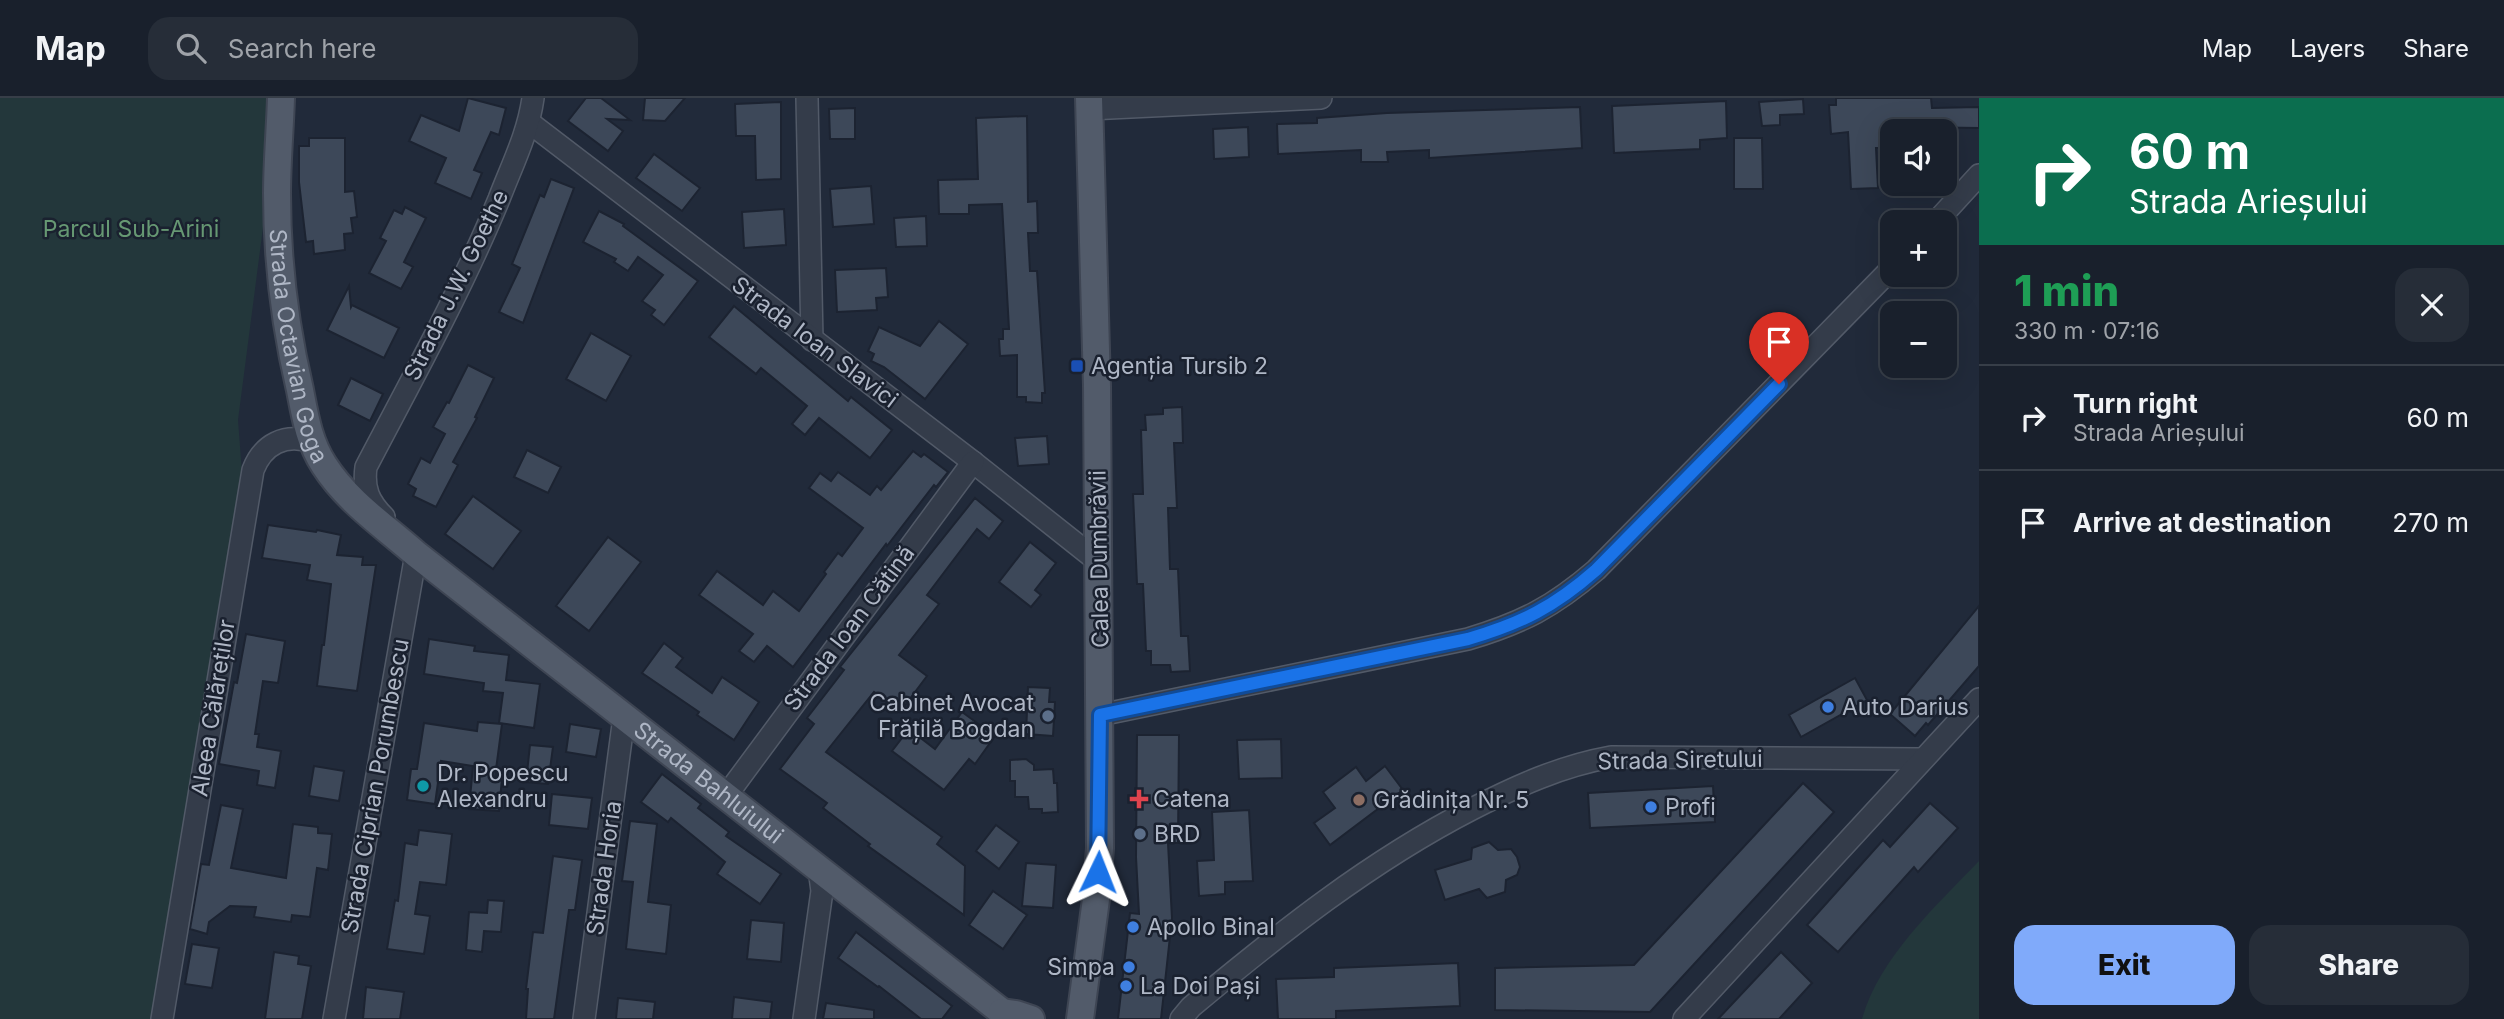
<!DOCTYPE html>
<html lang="en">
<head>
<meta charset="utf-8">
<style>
	:root { --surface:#19202c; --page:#262d38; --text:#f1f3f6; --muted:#9fa3a9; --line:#373e48; --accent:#80aafa }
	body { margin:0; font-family:Inter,sans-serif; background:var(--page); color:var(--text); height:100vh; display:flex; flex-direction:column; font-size:26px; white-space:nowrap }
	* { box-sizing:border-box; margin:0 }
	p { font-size:23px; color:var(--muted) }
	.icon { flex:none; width:38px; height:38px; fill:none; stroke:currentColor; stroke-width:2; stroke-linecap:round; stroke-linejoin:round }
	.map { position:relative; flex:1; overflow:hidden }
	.sheet { display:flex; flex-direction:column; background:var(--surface); width:525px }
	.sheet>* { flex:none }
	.hud { background:#0b6e4f; color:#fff; overflow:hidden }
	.tools { position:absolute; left:1880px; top:21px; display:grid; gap:14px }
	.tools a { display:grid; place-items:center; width:77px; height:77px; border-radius:14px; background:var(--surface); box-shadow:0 7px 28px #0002,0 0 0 2px var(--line); font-size:35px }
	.pin { position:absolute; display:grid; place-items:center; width:60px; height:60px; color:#fff; margin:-72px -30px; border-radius:50% 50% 50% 0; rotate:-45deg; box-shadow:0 0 7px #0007 }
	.pin .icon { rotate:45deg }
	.me { position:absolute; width:77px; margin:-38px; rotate:2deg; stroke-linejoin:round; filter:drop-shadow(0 0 5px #0008) }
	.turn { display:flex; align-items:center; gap:24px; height:147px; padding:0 35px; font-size:32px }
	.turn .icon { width:91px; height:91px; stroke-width:2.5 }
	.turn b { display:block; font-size:49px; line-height:60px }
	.round { display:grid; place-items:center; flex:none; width:74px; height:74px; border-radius:21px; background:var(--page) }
	.overview { display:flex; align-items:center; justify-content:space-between; height:119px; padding:0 35px }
	h1 { font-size:42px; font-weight:800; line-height:52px; color:#1e9e55 }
	.cta { display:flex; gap:14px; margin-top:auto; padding:14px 35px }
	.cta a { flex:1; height:80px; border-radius:21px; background:var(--accent); color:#111; font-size:28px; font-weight:800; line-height:80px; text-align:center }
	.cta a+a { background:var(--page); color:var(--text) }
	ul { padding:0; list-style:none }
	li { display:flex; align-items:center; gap:21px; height:105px; padding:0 35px; border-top:2px solid var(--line) }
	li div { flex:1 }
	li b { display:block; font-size:26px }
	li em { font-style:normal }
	header { display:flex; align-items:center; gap:42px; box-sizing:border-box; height:98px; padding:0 35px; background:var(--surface); border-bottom:2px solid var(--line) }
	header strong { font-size:33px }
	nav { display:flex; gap:38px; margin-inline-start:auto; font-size:24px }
	.search { width:490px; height:63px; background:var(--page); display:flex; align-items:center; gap:18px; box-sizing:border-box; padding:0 24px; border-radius:21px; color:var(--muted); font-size:26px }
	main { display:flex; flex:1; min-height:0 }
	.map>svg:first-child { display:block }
</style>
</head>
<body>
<header>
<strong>Map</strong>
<div class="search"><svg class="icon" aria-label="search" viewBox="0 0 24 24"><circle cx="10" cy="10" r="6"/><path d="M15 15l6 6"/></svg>Search here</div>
<nav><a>Map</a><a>Layers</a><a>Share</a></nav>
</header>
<main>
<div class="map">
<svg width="1979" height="921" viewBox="0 0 1979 921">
	<rect width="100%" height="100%" fill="#212a3a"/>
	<g fill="#23373b">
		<path d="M0,0H273L268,91L238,322L245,414L162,921H0Z"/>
		<path d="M1979,763V921H1862C1879,860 1936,808 1979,763Z"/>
	</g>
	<g fill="#3d4859" stroke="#1c2331" stroke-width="2">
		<path d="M468,0L506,10L499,37L491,34L474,72L482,75L471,101L435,85L446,60L409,43L421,17L459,33Z"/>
		<path d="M586,0H601L630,22L607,21L623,33L608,53L568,23Z"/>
		<path d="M645,0H685L665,23L643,22Z"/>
		<path d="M1836,0H1931L1932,10L1979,9V30L1908,29V33H1892V50H1876L1878,90L1851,91L1848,34L1831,36L1829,7H1836Z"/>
		<path d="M1803,1L1804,16L1780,17V27L1762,28L1759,4Z"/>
		<path d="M1726,3L1727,40L1700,42V51L1614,55L1612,8Z"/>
		<path d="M781,4V81L756,82L755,38H736L735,6Z"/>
		<path d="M1580,9L1582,50L1429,60V52L1387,54L1388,64H1361V52L1278,56L1277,26L1317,25V20L1387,15Z"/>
		<path d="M855,10V41H830L829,11Z"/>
		<path d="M1027,18L1028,104L1037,103L1038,135H1028L1030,173H1037L1045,295H1042V305L1026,304V299H1017V257L1000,258L999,241H1003V231H1009L1002,106L969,107V116H939L938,82L978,81L976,20Z"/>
		<path d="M1248,29L1249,59L1214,61L1213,31Z"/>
		<path d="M309,40H345V94L354,93L357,119L351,120L353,135L344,136L345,152L314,156L313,143L306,144L299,84V48H309Z"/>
		<path d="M1734,40H1762L1763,91H1734Z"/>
		<path d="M654,56L700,90L682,113L636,80Z"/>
		<path d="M551,81L574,90L523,225L499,214L520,170L512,166L540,97L544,99Z"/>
		<path d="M871,88L874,126L833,129L830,91Z"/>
		<path d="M405,109L426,120L404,164L413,169L401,191L369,175L386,143L380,140L394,112L402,116Z"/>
		<path d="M784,111L786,147L744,150L742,114Z"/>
		<path d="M599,113L624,126L623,128L698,183L664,227L651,217L655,212L642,203L663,177L638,159L628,173L614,164L616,161L583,144Z"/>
		<path d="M926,118L927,148L896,149L894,120Z"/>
		<path d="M886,170L888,199L876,200L877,212L837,214L835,172Z"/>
		<path d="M349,188L351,209L352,207L399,230L384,260L327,232Z"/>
		<path d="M734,208L848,303L851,299L892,332L870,360L819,320L805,337L792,326L807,308L761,270L756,276L709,239Z"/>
		<path d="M939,223L968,246L925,301L884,269L871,263L874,256L868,253L879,229L920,248Z"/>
		<path d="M591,235L631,258L606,303L566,281Z"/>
		<path d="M468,267L494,280L475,319L477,320L453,364L458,367L436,409L413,398L416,391L408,386L421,360L430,365L445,336L433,329L447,304L449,305Z"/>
		<path d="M351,280L383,296L370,323L338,307Z"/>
		<path d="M1182,309L1183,345H1174L1177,410H1168L1170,471H1178L1181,538H1188L1190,573L1171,574L1170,567H1151V553H1146L1143,486H1137L1133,396H1143L1141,332H1146L1145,317L1163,316V310Z"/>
		<path d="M1047,338L1049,366L1018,368L1015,340Z"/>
		<path d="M527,352L561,369L548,395L514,379Z"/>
		<path d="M913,353L921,359L924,356L948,374L936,389L934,387L887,448L886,446L793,569L767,548L754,564L739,553L753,536L699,497L717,473L763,507L773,493L799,513L826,476L824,474L838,455L842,458L863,430L809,390L820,375L831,383L838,374L870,397L877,388L881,392Z"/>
		<path d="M473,398L521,433L493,471L445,436Z"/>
		<path d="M975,400L1003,423L989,441L977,431L927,497L939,506L899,557L927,578L900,614L874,594L826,654L942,739L937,746L965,768L964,817L868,748L870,746L823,710L827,705L780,671L814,626L807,620L844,572L840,569Z"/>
		<path d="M268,427L316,434L317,432L341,437L337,457L363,459L362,467H376L357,593L317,588L322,547H324L331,486L307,482L310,467L262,460Z"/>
		<path d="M608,439L641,464L589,533L556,508Z"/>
		<path d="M1030,444L1056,465L1035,492L1041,497L1031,509L999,484Z"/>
		<path d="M1979,508V568L1928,627L1926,625L1915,638L1890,616Z"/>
		<path d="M246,536L285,543L278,585L263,583L255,636H259L257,649L281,653L275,690L257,687L259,673L219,666L234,584L237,585Z"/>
		<path d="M429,541L475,548L474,553L509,557L506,582L540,586L534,630L499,625L503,595L483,593L484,585L424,576Z"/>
		<path d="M664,545L683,560L676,569L712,595L722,579L759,604L734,642L697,617L699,614L642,575Z"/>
		<path d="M1855,580L1867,602L1801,639L1789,617Z"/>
		<path d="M1028,589L1050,590L1049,604H1055L1053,638L1026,636Z"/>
		<path d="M962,614L995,638L975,666L969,661L944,692L892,653L909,631L935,651Z"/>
		<path d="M478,624L502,626L495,679L502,680L499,713L469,711L473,668L441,663L435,706L407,702L411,671H417L424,625L477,633Z"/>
		<path d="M570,626L601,631L596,659L566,654Z"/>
		<path d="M1137,637H1179L1178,745H1168L1172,820L1161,921H1118L1130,815L1139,816L1136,759Z"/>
		<path d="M1281,641L1282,680L1239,681L1237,642Z"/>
		<path d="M530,647L553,649L548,686L526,684Z"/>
		<path d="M1026,661L1034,667V672L1053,671L1054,685H1057L1058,714L1042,715V711H1029L1028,699H1015V683H1010V662Z"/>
		<path d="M314,668L344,673L339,703L309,698Z"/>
		<path d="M1385,668L1403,692L1330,747L1314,725L1335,710L1323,694L1356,669L1366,683Z"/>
		<path d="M662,676L701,706L698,710L729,734L726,738L781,776L760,806L717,776L725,764L671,720L668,724L641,704Z"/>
		<path d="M1803,685L1834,714L1650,914L1495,912V870L1634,867Z"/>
		<path d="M1713,688L1715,724L1590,730L1588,695Z"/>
		<path d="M552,696L592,700L588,731L549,727Z"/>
		<path d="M1930,705L1958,730L1918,774L1914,769L1838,854L1807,827L1883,742L1890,749Z"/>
		<path d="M221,707L243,711L231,770L286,780L293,726L318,729V735L332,736L328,772L317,770L310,819L292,817L291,824L254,819L256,809L230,808L209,824L207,836L190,831L201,766L209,767Z"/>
		<path d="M1249,712L1253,783L1225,784V796L1199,798L1197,763L1214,762L1212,714Z"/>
		<path d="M630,723L657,726L648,804L671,807L666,856L626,851L633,784L622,783Z"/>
		<path d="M996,727L1019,744L999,771L976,753Z"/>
		<path d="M419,732L452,736L446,787L420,784L415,816L430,818L424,856L387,851L395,802L398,803L405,745L417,747Z"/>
		<path d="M1489,744L1498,752L1511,751L1517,759L1520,769L1517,777L1506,782L1505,794L1487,800L1479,791L1445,802L1435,772L1471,761L1472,750Z"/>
		<path d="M553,758L582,762L575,812H569L554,921H526L528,891H526L533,834L543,835Z"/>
		<path d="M1026,765L1056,767L1053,810L1022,808Z"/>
		<path d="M993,793L1027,817L1003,851L969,827Z"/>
		<path d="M488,802L504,803L501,834L484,833L482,854L466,852L469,814L487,815Z"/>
		<path d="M751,822L784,825L781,864L747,861Z"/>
		<path d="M856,834L952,908L942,921H921L879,888L878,889L838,860Z"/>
		<path d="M192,846L219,850L212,890L185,886Z"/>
		<path d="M274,854L299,858L298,866L311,868L302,921H265Z"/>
		<path d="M1781,854L1812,885L1779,921H1718Z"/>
		<path d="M1458,865L1460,908L1336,913V921H1278L1276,881L1334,879V870Z"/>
		<path d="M366,889L404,894L400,921H363Z"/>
		<path d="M734,899L772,904L770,921H732Z"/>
		<path d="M618,900L655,904L653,921H616Z"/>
		<path d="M826,905L874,912V921H823Z"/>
	</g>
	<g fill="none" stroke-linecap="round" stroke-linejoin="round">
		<g stroke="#525a68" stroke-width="24">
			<g id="minor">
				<path d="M807,0L812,242"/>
				<path d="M1089,11L1321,0"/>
				<path d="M530,25L973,364L1099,464"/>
				<path d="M1936,124L1979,77"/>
				<path d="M384,419C369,404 363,391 366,369C412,281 461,193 499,101C512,67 528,36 533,0"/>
				<path d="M1100,617L1468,541C1522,525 1553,509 1596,472L1892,170"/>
				<path d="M726,698L973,364"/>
				<path d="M162,921L253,372C263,346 285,335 312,344"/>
				<path d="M334,921L416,456L408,446"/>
				<path d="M584,921L624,619"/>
				<path d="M804,921L822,793L819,771"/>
				<path d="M1181,921L1191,909C1280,835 1369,764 1472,711C1517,688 1561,668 1611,659L1923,661"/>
				<path d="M1684,921L1979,601"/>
			</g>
		</g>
		<g stroke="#3e4553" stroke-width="30">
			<g id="major">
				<path id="s1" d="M281,0C280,32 277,64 277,96C277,161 285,228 300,292C305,318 309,344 324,367C347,403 384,428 416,456L1002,914L1007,921"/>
				<path d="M1002,914L1016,916L1031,921"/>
				<path d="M1080,921L1096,801L1100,750L1097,288L1089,0"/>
			</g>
		</g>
		<use href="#minor" stroke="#343c4a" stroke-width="21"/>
		<use href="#major" stroke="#525b6a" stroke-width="26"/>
	</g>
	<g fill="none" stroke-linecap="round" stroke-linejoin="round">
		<g stroke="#114b97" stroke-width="18">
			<path id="route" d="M1098,774L1100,617L1468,541C1522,525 1554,509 1596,472L1779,286"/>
		</g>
		<use href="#route" stroke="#1a73e8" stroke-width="12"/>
	</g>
	<rect fill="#1a4fb4" stroke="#1a212f" stroke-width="2.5" x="1070" y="261" width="14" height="14" rx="3.5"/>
	<g fill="#3f7fe0" stroke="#1a212f" stroke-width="2.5">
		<circle cx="1828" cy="609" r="7"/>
		<circle cx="1651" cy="709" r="7"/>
		<circle cx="1133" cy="829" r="7"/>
		<circle cx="1129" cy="869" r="7"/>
		<circle cx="1126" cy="888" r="7"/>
	</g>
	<g fill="#5c6f8a" stroke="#1a212f" stroke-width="2.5">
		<circle cx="1048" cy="618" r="7"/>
		<circle cx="1140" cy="736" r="7"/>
	</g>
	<circle fill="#0f9aa8" stroke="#1a212f" stroke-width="2.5" cx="423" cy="688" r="7"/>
	<path fill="#e0444e" stroke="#1a212f" stroke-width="2.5" d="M1135.5 690.5h7v7h7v7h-7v7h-7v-7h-7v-7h7z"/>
	<circle fill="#8d6e63" stroke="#1a212f" stroke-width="2.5" cx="1359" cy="702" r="7"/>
	<g text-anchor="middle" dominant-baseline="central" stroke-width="5" stroke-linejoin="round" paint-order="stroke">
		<g font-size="23" fill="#669873" stroke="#1a212f">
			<text x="131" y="131">Parcul Sub-Arini</text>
		</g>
		<g font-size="23" fill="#afb7c6" stroke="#1a212f">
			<text transform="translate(456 187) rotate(-64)">Strada J.W. Goethe</text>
			<text transform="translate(815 244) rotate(37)">Strada Ioan Slavici</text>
			<text stroke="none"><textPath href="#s1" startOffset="250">Strada Octavian Goga</textPath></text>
			<text transform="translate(1099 461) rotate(-91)">Calea Dumbrăvii</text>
			<text transform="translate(849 530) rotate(-53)">Strada Ioan Cătină</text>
			<text transform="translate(213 610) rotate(-81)">Aleea Călăreților</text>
			<text transform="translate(1680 662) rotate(-1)">Strada Siretului</text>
			<text stroke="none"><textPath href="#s1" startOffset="873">Strada Bahluiului</textPath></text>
			<text transform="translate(375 688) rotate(-80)">Strada Ciprian Porumbescu</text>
			<text transform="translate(604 770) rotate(-82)">Strada Horia</text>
		</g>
		<g font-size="23" fill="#afb7c6" stroke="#1a212f" text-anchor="start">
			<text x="1091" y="268">Agenția Tursib 2</text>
			<text x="1034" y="605" text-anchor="end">Cabinet Avocat<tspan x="1034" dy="26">Frățilă Bogdan</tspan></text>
			<text x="1842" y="609">Auto Darius</text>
			<text x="437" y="675">Dr. Popescu<tspan x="437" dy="26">Alexandru</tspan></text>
			<text x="1153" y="701">Catena</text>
			<text x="1373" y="702">Grădinița Nr. 5</text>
			<text x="1665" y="709">Profi</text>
			<text x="1154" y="736">BRD</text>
			<text x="1147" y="829">Apollo Binal</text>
			<text x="1115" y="869" text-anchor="end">Simpa</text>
			<text x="1140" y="888">La Doi Pași</text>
		</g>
	</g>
</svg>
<div class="tools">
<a><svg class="icon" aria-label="sound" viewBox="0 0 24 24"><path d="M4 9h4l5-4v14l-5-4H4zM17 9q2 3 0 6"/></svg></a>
<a>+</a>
<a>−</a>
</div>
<div class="pin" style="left:1779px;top:286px;background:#d93025"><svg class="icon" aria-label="arrive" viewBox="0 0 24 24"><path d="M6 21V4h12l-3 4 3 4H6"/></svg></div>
<svg class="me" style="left:1098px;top:774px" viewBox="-20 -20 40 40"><path d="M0-17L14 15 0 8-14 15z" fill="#1a73e8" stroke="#fff" stroke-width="4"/></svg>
</div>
<section class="sheet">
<div class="hud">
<div class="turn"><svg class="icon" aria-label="right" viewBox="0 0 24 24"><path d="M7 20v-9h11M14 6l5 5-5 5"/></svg><div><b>60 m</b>Strada Arieșului</div></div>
</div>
<div class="overview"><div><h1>1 min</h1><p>330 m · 07:16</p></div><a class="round"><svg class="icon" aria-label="close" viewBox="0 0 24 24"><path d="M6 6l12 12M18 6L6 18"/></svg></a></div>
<ul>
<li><svg class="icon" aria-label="right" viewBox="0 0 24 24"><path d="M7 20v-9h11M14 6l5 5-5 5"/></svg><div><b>Turn right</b><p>Strada Arieșului</p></div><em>60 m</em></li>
<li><svg class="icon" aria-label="arrive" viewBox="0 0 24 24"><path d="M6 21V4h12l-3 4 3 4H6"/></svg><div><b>Arrive at destination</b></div><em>270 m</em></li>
</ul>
<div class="cta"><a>Exit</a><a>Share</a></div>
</section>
</main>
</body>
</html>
